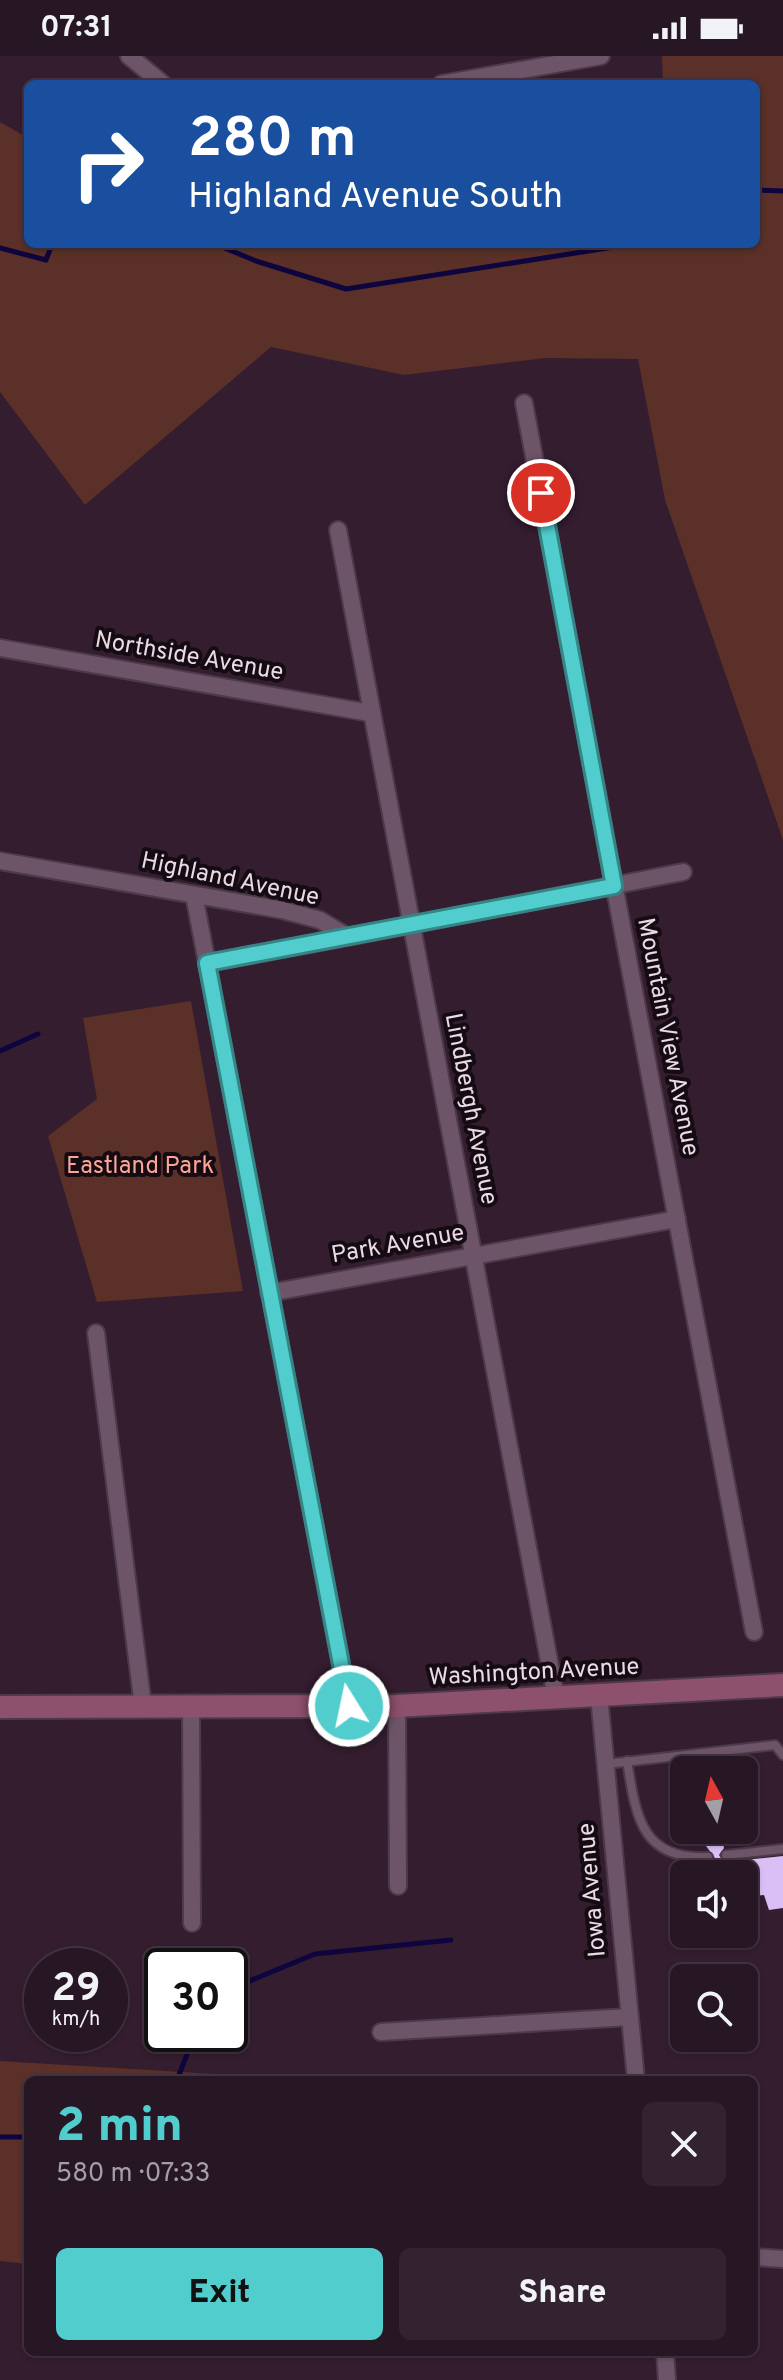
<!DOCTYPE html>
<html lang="en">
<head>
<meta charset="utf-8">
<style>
	:root { --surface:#271623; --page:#332330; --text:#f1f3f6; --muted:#a49fa6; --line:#433541; --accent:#52cdce }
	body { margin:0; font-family:Overpass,sans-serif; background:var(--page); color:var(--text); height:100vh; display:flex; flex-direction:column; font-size:30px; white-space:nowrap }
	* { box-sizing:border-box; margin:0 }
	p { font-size:26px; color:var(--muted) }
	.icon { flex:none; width:44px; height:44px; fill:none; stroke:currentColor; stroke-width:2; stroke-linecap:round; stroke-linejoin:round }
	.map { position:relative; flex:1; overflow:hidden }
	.drawer { position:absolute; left:24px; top:2020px; width:734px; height:280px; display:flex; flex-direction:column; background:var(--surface); border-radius:12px; box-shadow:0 2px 6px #0004,0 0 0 2px var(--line) }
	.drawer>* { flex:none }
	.guide { position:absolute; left:24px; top:24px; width:736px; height:168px; border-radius:12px; box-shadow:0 2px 6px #0004,0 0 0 2px var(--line); background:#1a4fa0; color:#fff; overflow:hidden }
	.needle { width:52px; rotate:352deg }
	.controls { position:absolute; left:670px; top:1700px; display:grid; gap:16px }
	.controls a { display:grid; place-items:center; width:88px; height:88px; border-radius:12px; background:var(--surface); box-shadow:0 2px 6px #0004,0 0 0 2px var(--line); font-size:40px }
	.speed { position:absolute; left:24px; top:1892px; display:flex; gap:16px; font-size:40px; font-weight:700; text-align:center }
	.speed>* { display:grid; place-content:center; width:104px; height:104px; border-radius:50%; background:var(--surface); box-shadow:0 2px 6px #0004,0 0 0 2px var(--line); line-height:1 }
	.speed small { font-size:20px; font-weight:400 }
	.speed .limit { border:4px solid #111; border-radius:12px; background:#fff; color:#111 }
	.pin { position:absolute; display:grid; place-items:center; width:68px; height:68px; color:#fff; margin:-34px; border:4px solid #fff; border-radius:50%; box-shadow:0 2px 8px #0007 }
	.me { position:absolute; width:88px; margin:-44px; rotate:350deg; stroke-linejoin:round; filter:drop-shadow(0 0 6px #0008) }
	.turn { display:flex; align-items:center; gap:28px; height:168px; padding:0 32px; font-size:36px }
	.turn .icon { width:104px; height:104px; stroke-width:2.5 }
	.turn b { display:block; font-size:56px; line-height:68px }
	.round { display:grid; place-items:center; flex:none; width:84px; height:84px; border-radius:12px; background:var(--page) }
	.overview { display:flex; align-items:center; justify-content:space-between; height:136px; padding:0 32px }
	h1 { font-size:48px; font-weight:800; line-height:60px; color:var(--accent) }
	.button { display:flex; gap:16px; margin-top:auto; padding:16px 32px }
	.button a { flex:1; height:92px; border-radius:12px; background:var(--accent); color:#111; font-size:32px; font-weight:800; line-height:92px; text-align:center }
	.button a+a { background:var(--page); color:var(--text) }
	.status { display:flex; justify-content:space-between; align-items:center; height:56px; padding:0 40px; background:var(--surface); direction:ltr }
	.status svg { height:22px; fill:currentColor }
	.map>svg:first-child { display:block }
</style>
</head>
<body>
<div class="status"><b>07:31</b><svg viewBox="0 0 49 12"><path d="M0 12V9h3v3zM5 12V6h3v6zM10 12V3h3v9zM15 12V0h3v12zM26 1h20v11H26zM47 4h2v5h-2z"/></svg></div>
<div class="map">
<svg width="783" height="2324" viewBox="0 0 783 2324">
	<rect width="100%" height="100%" fill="#341d2f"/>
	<g fill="#5a3028">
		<path d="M662,0H783V784L665,444L638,303L546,302L404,319L271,291L85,449L0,336V66L28,82V188H258L386,193L414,188H756V28H663Z"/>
		<path d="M191,945L243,1235L97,1246L48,1080L97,1043L83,962Z"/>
		<path d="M0,2005L316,2024H28V2208L0,2205Z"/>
	</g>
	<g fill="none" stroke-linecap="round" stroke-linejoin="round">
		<g stroke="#0e043e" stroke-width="5">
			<path d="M756,134L783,135"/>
			<path d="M215,188L256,205L346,233L633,188"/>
			<path d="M0,192L46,204L52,188"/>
			<path d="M0,995L38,978"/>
			<path d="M230,1933L315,1898L451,1884"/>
			<path d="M177,2024L195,1978"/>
			<path d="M0,2081H28"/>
		</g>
	</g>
	<path fill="#dabff6" d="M723,1787L724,1792L719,1799L724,1806L783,1800V1852L769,1854L764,1839L744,1841V1818H700L699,1809L710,1807L715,1802L706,1790Z"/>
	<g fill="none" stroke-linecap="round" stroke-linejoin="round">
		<g stroke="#4d3a49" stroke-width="12">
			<g id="lane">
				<path d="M627,1705C636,1759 640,1804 708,1801"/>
				<path d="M606,1708L775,1689L783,1699"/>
				<path d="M726,1799L783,1793"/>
			</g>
		</g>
		<g stroke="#4d3a49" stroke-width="20">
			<g id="street">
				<path d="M129,0L163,28"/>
				<path d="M441,28L601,0"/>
				<path d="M524,347L754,1576"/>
				<path d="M338,474L556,1642"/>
				<path d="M0,592L370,657"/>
				<path d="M0,805L282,854L320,864L348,881L683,816"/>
				<path d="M194,839L349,1650"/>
				<path d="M207,907L348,881"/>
				<path d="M269,1237L677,1163"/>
				<path d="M96,1277L143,1650"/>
				<path d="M599,1640L636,2024"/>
				<path d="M191,1650L192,1867"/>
				<path d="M397,1650L398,1830"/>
				<path d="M381,1976L629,1961"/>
				<path d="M754,2201L783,2203"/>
				<path d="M665,2296L667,2324"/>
			</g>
		</g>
		<g stroke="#4d3a49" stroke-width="26">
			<path id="secondary" d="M0,1651L397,1650L783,1629"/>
		</g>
		<use href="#lane" stroke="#6e5468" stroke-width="8"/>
		<use href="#street" stroke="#6e5468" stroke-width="16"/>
		<use href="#secondary" stroke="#8d506d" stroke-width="22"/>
	</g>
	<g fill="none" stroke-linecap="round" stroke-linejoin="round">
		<g stroke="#358586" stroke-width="20">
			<path id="route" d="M349,1650L207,907L614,830L541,437"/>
		</g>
		<use href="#route" stroke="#52cdce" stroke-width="14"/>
	</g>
	<g text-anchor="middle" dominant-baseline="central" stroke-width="8" stroke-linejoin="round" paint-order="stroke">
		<g font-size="24" fill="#eadae6" stroke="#150b13">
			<text transform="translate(189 601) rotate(10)">Northside Avenue</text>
			<text transform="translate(230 824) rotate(12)">Highland Avenue</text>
			<text transform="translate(667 981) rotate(79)">Mountain View Avenue</text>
			<text transform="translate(470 1053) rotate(79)">Lindbergh Avenue</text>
			<text transform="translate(398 1189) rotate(-10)">Park Avenue</text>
			<text transform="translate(534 1617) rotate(-3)">Washington Avenue</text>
			<text transform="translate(593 1834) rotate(-95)">Iowa Avenue</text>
		</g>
		<g font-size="24" fill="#fba595" stroke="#150b13">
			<text x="140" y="1111">Eastland Park</text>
		</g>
	</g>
</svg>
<div class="controls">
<a><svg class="needle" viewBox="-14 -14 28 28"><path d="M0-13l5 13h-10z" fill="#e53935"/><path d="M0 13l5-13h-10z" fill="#a49fa6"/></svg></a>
<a><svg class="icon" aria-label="sound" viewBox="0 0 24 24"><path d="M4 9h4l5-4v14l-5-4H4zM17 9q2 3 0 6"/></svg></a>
<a><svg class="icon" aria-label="search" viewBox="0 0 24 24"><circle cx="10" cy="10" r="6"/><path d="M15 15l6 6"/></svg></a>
</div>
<div class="speed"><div>29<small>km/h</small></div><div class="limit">30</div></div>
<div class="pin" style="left:541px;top:437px;background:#d93025"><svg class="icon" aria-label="arrive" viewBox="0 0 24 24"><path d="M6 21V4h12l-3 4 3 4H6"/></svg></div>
<svg class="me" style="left:349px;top:1650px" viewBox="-20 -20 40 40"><circle r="17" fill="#52cdce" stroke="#fff" stroke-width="3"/><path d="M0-11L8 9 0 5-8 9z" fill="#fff"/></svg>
<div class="guide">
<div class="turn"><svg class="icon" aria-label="right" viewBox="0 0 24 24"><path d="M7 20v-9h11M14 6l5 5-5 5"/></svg><div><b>280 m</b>Highland Avenue South</div></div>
</div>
<section class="drawer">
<div class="overview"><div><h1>2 min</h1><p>580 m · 07:33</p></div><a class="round"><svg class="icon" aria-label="close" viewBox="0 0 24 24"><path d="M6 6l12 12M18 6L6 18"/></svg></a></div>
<div class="button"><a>Exit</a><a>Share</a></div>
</section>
</div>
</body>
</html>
